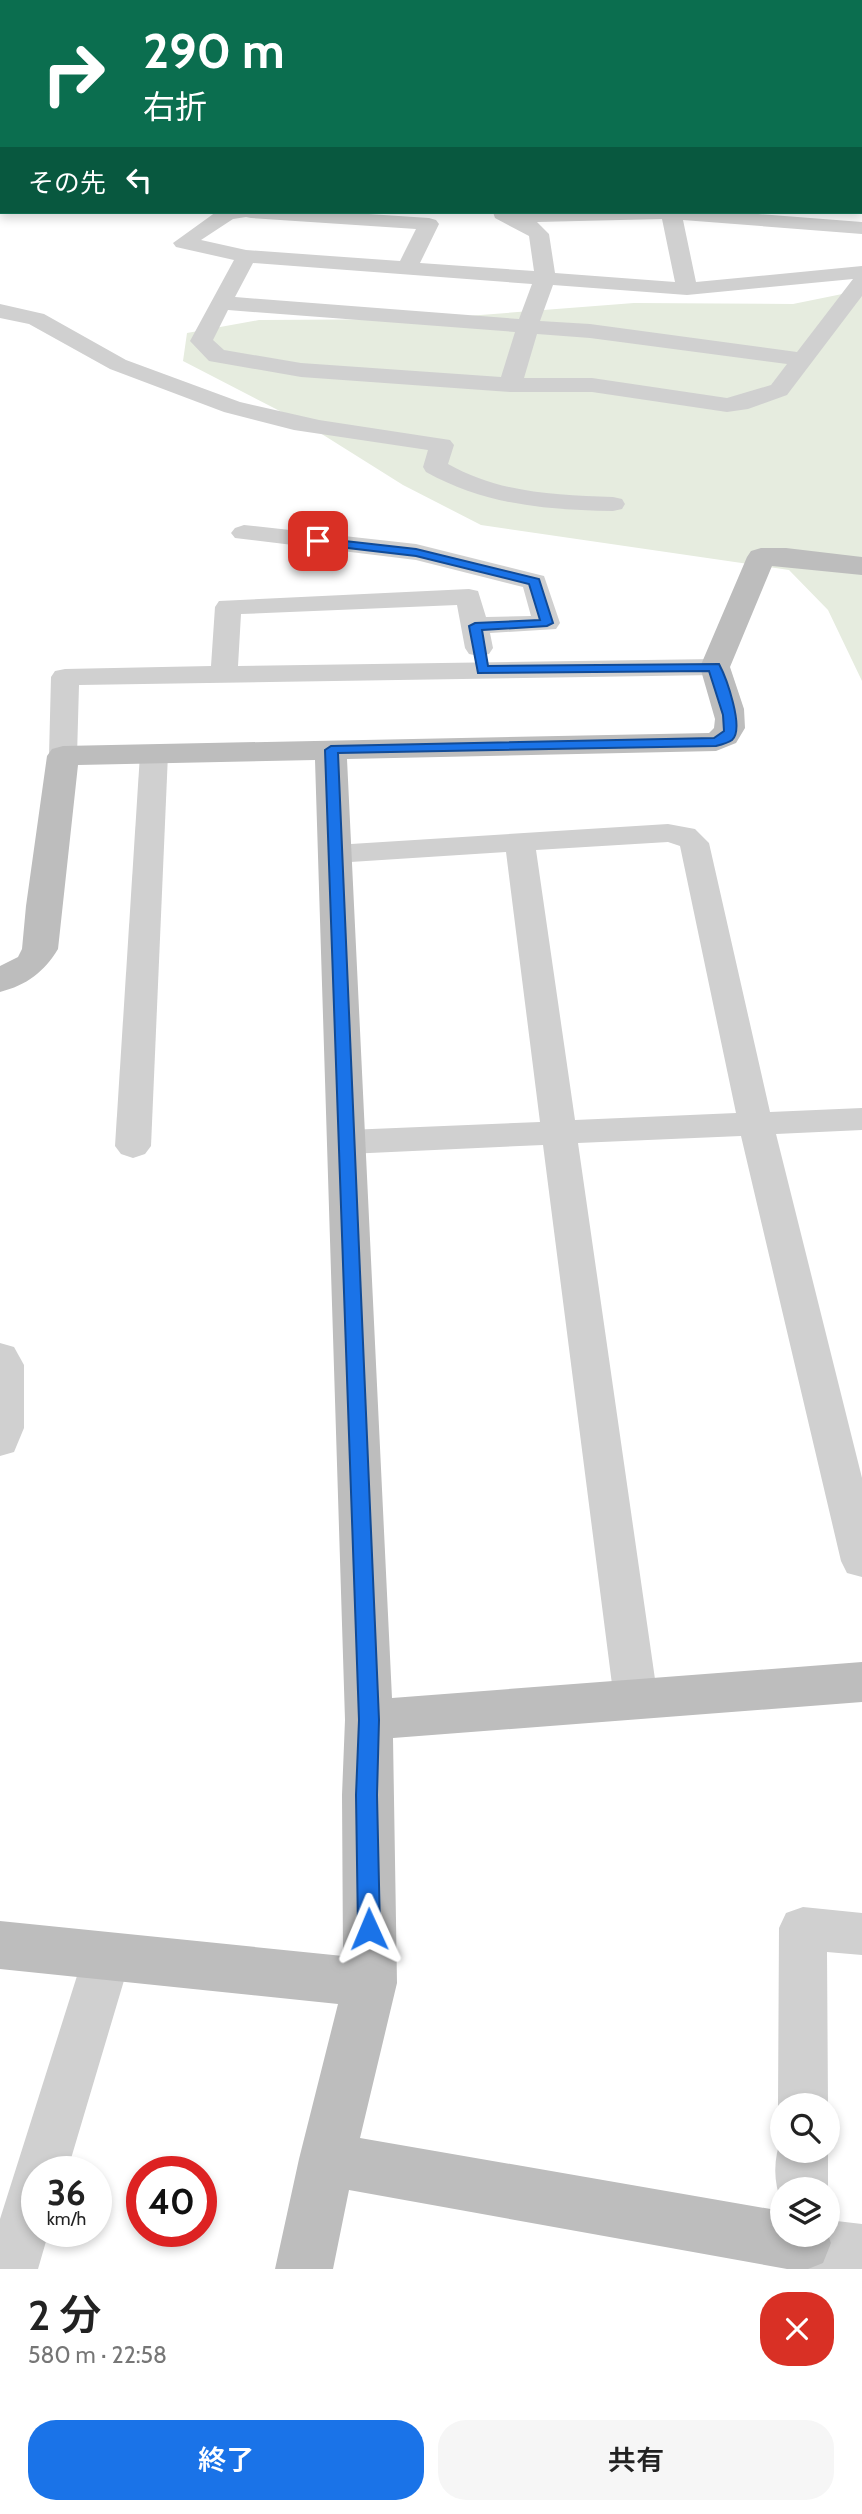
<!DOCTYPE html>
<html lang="ja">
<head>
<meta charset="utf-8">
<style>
	:root { --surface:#fff; --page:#f6f6f6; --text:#222; --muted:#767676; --accent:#1a73e8 }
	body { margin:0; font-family:Cabin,"Noto Sans JP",sans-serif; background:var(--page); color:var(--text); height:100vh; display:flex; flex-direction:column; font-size:26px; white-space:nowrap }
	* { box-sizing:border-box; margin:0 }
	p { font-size:23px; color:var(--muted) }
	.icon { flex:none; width:38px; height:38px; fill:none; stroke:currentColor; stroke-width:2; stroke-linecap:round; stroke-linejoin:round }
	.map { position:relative; height:2269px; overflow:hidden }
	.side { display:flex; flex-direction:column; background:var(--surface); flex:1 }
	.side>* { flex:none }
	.guide { position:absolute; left:0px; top:0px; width:863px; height:214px; box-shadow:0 4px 10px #0003; background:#0b6e4f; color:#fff; overflow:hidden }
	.fabs { position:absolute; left:770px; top:2093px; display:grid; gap:14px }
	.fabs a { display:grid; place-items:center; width:70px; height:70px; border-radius:50%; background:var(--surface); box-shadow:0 4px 10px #0003; font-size:35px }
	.speed { position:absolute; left:21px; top:2156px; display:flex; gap:14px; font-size:35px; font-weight:700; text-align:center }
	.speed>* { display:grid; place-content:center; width:91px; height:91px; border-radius:50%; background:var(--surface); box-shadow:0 4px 10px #0003; line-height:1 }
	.speed small { font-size:18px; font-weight:400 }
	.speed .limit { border:10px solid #d22; background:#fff; color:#111 }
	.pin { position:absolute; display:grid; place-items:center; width:60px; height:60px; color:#fff; margin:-30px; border-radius:14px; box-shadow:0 4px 10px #0006 }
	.me { position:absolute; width:77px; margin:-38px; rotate:359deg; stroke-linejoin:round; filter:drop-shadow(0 0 5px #0008) }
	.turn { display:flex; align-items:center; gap:24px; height:147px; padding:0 28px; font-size:32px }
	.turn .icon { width:91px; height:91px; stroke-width:2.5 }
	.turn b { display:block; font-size:49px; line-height:60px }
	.then { display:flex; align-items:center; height:66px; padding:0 28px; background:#0003; gap:14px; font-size:26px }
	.round { display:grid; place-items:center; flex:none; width:74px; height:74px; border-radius:28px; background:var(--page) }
	.headline { display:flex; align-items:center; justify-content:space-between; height:119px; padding:0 28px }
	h1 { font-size:42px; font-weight:600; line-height:52px }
	.button { display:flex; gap:14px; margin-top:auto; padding:14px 28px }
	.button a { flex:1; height:80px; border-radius:28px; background:var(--accent); color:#fff; font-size:28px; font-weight:600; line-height:80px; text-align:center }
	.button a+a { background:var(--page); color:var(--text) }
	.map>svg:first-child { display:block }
</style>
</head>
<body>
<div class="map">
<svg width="862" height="2269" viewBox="0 0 862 2269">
	<rect width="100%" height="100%" fill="#fff"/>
	<path fill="#e6ecdf" d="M862,290V681L828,610L789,570L481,525L403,485L309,426L183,361L187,333L259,320L428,319L634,303L793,304Z"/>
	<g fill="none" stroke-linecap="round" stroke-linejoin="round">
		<g fill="#d0d0d0" fill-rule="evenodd">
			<rect x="861" y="45" width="1" height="10"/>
			<rect x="0" y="82" width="2" height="10"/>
			<rect x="861" y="85" width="1" height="10"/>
			<path d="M861,117L862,118V130L861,129Z"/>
			<rect x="861" y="174" width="1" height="12"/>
			<path d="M216,212H338L429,218L436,220L439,224L420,263L534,271L529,236L495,218L493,212H733L862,222V234L683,220L696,282L862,266V296L787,395L748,409L727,412L592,392H510L301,377L209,361L190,341L234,260L176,247L173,243ZM246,217L251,218L416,229L400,261L246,250L201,240L233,219ZM662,219L675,282L555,273L549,234L537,222ZM253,263L532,284L519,319L235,297ZM853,279L797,352L590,324L540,321L553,285L687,295ZM228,310L515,332L501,377L301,363L224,350L213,340ZM537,334L590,338L787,364L771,385L727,398L592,378H524Z"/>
			<path d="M0,304L44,314L126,360L240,402L319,420L450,440L454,445L448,464C499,493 555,495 613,497L622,499L625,504L622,509L613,511C547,510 485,505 426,472L423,467L428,450L294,430L224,412L110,369L29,324L0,318Z"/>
			<path d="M244,525L416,544L544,576L560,623L556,629L490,633L493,648L489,654L479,656L469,654L465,648L457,605L241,614L238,666L715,659L725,661L729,667L725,673L715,675L79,685L77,756L73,762L63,765L53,762L49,756L51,677L55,671L65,669L211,666L215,607L219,601L469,589L478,591L486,617L531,616L523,587L416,560L235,538L231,533L235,528Z"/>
			<path d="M154,745L164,748L168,754L151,1146L145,1154L133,1158L121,1154L115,1146L140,754L144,748Z"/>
			<path d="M668,824L695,829L709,843L770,1112L862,1108V1130L776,1134L862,1478V1577L847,1573L841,1561L741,1136L578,1143L658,1700L652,1713L636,1718L620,1713L614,1700L543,1145L348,1154L336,1150L330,1142L336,1134L348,1130L540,1122L506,852L335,863L324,860L320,854L324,848L335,845ZM668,842L680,846L736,1113L575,1120L536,850Z"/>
			<path d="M0,1343L14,1347L24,1365V1428L14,1452L0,1456Z"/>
			<path d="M803,1907L862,1913V1955L827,1952L828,2105V2106L782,2105V2115L778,2105L779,1928L786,1913Z"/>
			<path d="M107,1935L124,1942L131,1957L67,2172H37V2231H49L38,2269H0V2219L83,1957L90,1942Z"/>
			<path d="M782,2137V2151H828V2189H782V2203C773,2183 773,2158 782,2137Z"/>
			<path d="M782,2219V2235H828V2220L862,2224V2269H802L783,2261L776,2243Z"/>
		</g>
		<g fill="#bdbdbd" fill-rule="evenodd">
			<path d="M862,0V12H861V2H856Z"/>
			<rect x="0" y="43" width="2" height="12"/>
			<path d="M761,548H786L862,557V575L772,566L730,667L744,709L745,728L736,743L716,751L347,759L392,1698L862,1662V1702L393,1738L397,1983L360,2138L782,2211V2235H828L831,2243L823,2263L808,2269H787L349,2190L333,2269H275L299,2159L338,2004L0,1969V1921L343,1956L342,1795L345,1720L315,760L78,765L58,949C44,972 27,985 0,992V966L18,957L22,949L26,906L47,756L52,749L63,746L709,733L714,728L715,719L700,667L747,557L751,551Z"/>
		</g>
	</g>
	<path fill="#1a73e8" stroke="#114b97" stroke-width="2" d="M318,538L416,549L539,579L553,623L547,626L482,630L488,666L719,664C726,677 745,729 732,740C728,743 720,745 716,746L338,753L379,1720L377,1795L380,1929L377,1936L369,1939L362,1936L358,1929L356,1795L359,1720L325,750L331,746L714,738L724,731L723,715L709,671L478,673L469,626L475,623L540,620L529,584L416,556L314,544V539Z"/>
</svg>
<div class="fabs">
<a><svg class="icon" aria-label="search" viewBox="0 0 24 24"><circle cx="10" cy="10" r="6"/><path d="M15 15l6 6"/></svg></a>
<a><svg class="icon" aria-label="layers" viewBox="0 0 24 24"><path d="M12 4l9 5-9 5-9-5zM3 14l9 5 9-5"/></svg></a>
</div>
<div class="speed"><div>36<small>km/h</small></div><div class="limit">40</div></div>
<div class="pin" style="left:318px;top:541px;background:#d93025"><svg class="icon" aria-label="arrive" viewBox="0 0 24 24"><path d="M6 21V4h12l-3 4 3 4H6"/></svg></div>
<svg class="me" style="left:369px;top:1929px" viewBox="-20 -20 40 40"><path d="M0-17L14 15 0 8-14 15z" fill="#1a73e8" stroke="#fff" stroke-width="4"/></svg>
<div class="guide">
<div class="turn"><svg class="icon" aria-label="right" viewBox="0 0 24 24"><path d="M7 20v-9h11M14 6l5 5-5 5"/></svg><div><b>290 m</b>右折</div></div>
<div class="then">その先<svg class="icon" aria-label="left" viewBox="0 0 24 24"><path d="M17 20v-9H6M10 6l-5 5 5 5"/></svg></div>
</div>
</div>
<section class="side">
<div class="headline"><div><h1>2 分</h1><p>580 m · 22:58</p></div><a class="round" style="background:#d93025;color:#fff"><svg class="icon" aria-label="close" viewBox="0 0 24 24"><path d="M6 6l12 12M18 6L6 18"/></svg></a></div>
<div class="button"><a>終了</a><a>共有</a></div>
</section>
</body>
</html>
